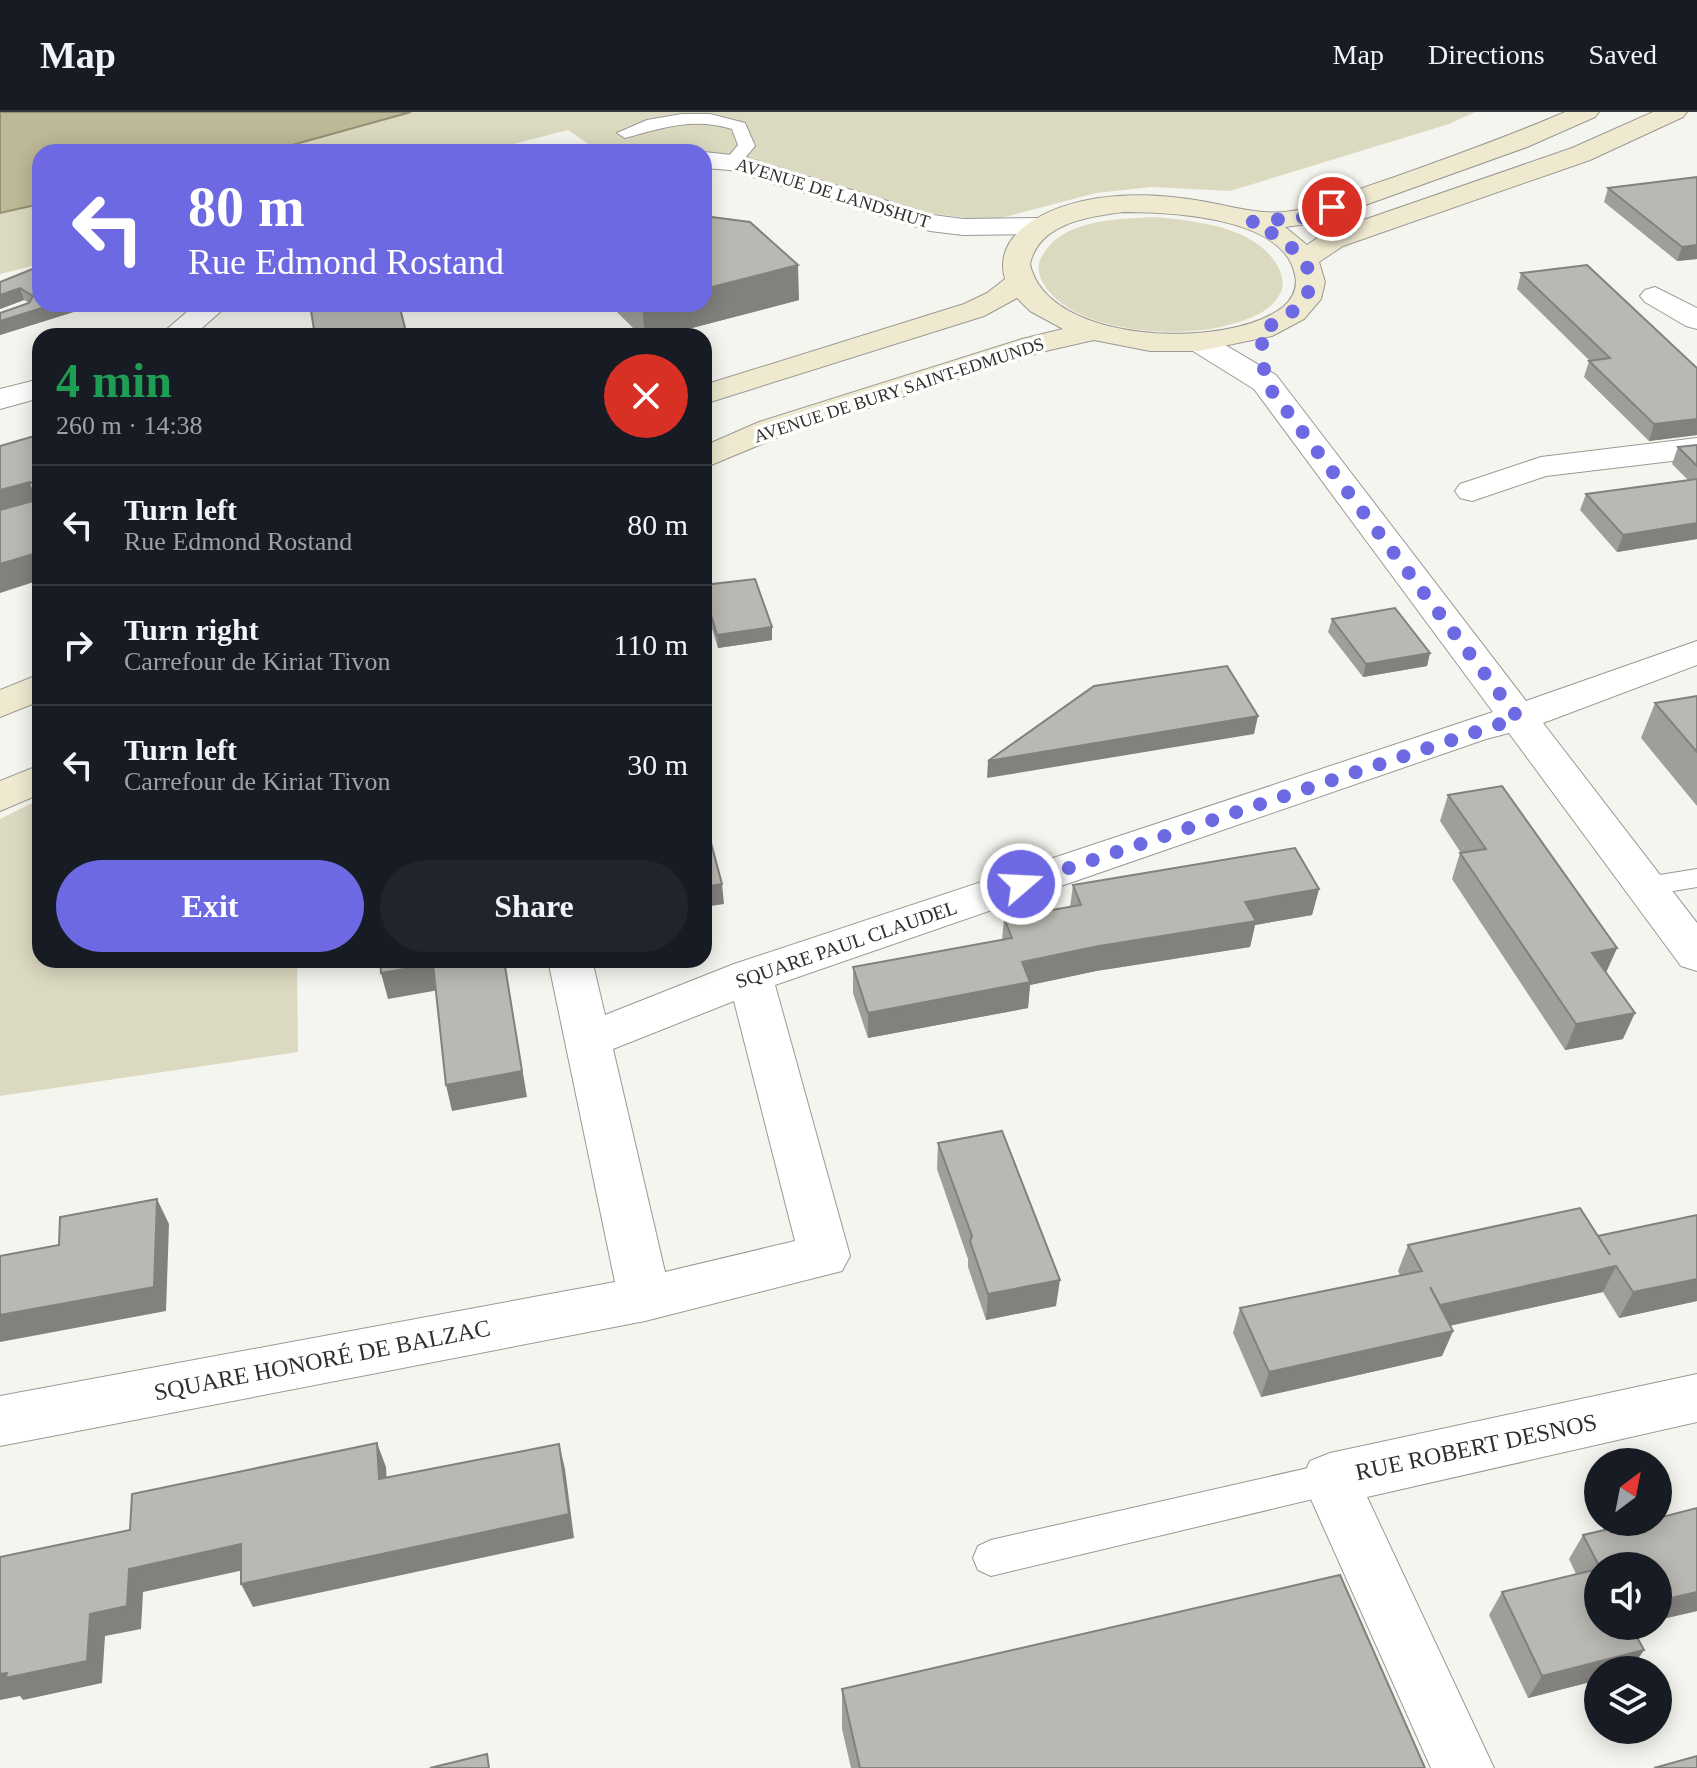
<!DOCTYPE html>
<html lang="en">
<head>
<meta charset="utf-8">
<style>
	:root { --surface:#171b24; --page:#20242c; --text:#f1f3f6; --muted:#9ea1a6; --line:#363941; --accent:#6d69e3 }
	body { margin:0; font-family:"Times New Roman",serif; background:var(--page); color:var(--text); height:100vh; display:flex; flex-direction:column; font-size:30px; white-space:nowrap }
	* { box-sizing:border-box; margin:0 }
	p { font-size:26px; color:var(--muted) }
	.icon { flex:none; width:44px; height:44px; fill:none; stroke:currentColor; stroke-width:2; stroke-linecap:round; stroke-linejoin:round }
	.map { position:relative; flex:1; overflow:hidden }
	.side { position:absolute; left:32px; top:216px; width:680px; height:640px; display:flex; flex-direction:column; background:var(--surface); border-radius:24px; box-shadow:0 4px 20px #0003 }
	.side>* { flex:none }
	.guide { position:absolute; left:32px; top:32px; width:680px; height:168px; border-radius:24px; box-shadow:0 4px 20px #0003; background:#6d69e3; color:#fff; overflow:hidden }
	.needle { width:52px; rotate:32deg }
	.fabs { position:absolute; left:1584px; top:1336px; display:grid; gap:16px }
	.fabs a { display:grid; place-items:center; width:88px; height:88px; border-radius:50%; background:var(--surface); box-shadow:0 4px 20px #0003; font-size:40px }
	.pin { position:absolute; display:grid; place-items:center; width:68px; height:68px; color:#fff; margin:-34px; border:4px solid #fff; border-radius:50%; box-shadow:0 2px 8px #0007 }
	.me { position:absolute; width:88px; margin:-44px; rotate:71deg; stroke-linejoin:round; filter:drop-shadow(0 0 6px #0008) }
	.turn { display:flex; align-items:center; gap:28px; height:168px; padding:0 24px; font-size:36px }
	.turn .icon { width:104px; height:104px; stroke-width:2.5 }
	.turn b { display:block; font-size:56px; line-height:68px }
	.round { display:grid; place-items:center; flex:none; width:84px; height:84px; border-radius:42px; background:var(--page) }
	.summary { display:flex; align-items:center; justify-content:space-between; height:136px; padding:0 24px }
	h1 { font-size:48px; font-weight:700; line-height:60px; color:#1e9e55 }
	.cta { display:flex; gap:16px; margin-top:auto; padding:16px 24px }
	.cta a { flex:1; height:92px; border-radius:48px; background:var(--accent); color:#fff; font-size:32px; font-weight:700; line-height:92px; text-align:center }
	.cta a+a { background:var(--page); color:var(--text) }
	ul { padding:0; list-style:none }
	li { display:flex; align-items:center; gap:24px; height:120px; padding:0 24px; border-top:2px solid var(--line) }
	li div { flex:1 }
	li b { display:block; font-size:30px }
	li em { font-style:normal }
	header { display:flex; align-items:center; gap:48px; box-sizing:border-box; height:112px; padding:0 40px; background:var(--surface); border-bottom:2px solid var(--line) }
	header strong { font-size:38px }
	nav { display:flex; gap:44px; margin-inline-start:auto; font-size:28px }
	.map>svg:first-child { display:block }
</style>
</head>
<body>
<header>
<strong>Map</strong>
<nav><a>Map</a><a>Directions</a><a>Saved</a></nav>
</header>
<div class="map">
<svg width="1697" height="1656" viewBox="0 0 1697 1656">
	<rect width="100%" height="100%" fill="#f5f5ef"/>
	<g fill="#dcd9c1">
		<path d="M411,0H1475L1449,12L1230,79L1152,75L1096,81L989,109L922,100L845,79L775,54L713,40H600L568,18L483,40H267Z"/>
		<path d="M40,84V152L0,162V101L23,96Z"/>
		<path d="M1155,105C1195,109 1252,114 1276,151C1281,160 1285,170 1281,180C1272,199 1250,207 1232,212C1184,227 1090,222 1052,183C1043,173 1034,159 1041,146C1060,107 1117,107 1155,105Z"/>
		<path d="M40,687V848H297L298,940L0,984V707Z"/>
	</g>
	<path fill="#bdb997" stroke="#939077" stroke-width="2" d="M0,0H411L267,40H40V92L0,101Z"/>
	<g fill="none" stroke-linecap="round" stroke-linejoin="round">
		<g stroke="#9a9994" stroke-width="2">
			<g id="lane">
				<path d="M682,2H710L745,11L755,34L738,54L732,55L724,50L738,33L732,17C693,5 662,16 625,26L617,21L647,8Z"/>
				<path d="M1697,757V775L1644,784L1634,781L1630,774L1634,767Z"/>
				<path d="M1330,1351L1343,1355L1348,1367L1343,1379L1330,1383L991,1464L978,1458L973,1446L978,1434L991,1428Z"/>
			</g>
		</g>
		<g stroke="#9a9994" stroke-width="2">
			<g id="street">
				<path d="M704,40L741,44L933,103L963,107L1042,106L1052,108L1056,114L1052,120L1042,122L963,123L930,119L730,58L704,56Z"/>
				<path d="M1655,175L1697,196V217L1686,214L1645,190L1640,184L1645,178Z"/>
				<path d="M196,192H229L193,224H159Z"/>
				<path d="M1199,221L1210,224L1276,263L1526,589L1697,529V553L1543,611L1697,811V859L1681,854L1509,621L1486,627L775,873L850,1144L842,1159L645,1209L0,1334V1284L615,1170L548,848H592L605,903L734,852L1493,600L1254,277L1188,236L1184,230L1188,224ZM734,889L795,1129L665,1160L613,937Z"/>
				<path d="M40,267V286L0,297V277Z"/>
				<path d="M1697,326V346L1546,364L1472,389L1460,386L1455,379L1460,372L1541,345Z"/>
				<path d="M1697,1262V1310L1367,1385L1494,1656H1431L1302,1367L1310,1349L1330,1341Z"/>
			</g>
		</g>
		<g stroke="#9a9994" stroke-width="2">
			<g id="secondary">
				<path d="M1565,0H1599L1595,5L1527,35L1315,111L1285,115L1307,133L1323,122L1572,36L1653,0H1687L1683,5L1590,48L1343,134L1319,150L1325,170L1321,187L1304,207L1272,224L1199,239H1150L1094,228L1041,240L781,324L704,356V334L759,310L1022,227L1063,217L1030,199L1017,186L984,204L704,292V273L964,192L987,181L1005,167C999,146 1007,128 1025,114C1072,79 1146,79 1201,89C1238,95 1264,106 1303,97C1332,89 1360,76 1389,67C1448,46 1507,25 1565,0ZM1123,100C1168,100 1284,104 1295,163C1298,176 1293,186 1283,195C1229,238 1047,233 1030,152C1039,111 1088,105 1123,100Z"/>
				<path d="M40,562V589L0,605V578Z"/>
				<path d="M40,653V682L0,699V669Z"/>
			</g>
		</g>
		<use href="#lane" fill="#fff" fill-rule="evenodd"/>
		<use href="#street" fill="#fff" fill-rule="evenodd"/>
		<use href="#secondary" fill="#eee9cf" fill-rule="evenodd"/>
	</g>
	<g fill="#9f9e99">
		<path d="M1697,65V147L1677,149L1604,90L1608,76Z"/>
		<path d="M40,154V192H99L0,223V201L29,191L24,188L0,197Z"/>
		<path d="M1521,161L1697,256V323L1649,329L1584,265L1589,249H1590L1517,177Z"/>
		<path d="M799,188L661,224H641L609,192H704Z"/>
		<path d="M1697,333V427L1617,440L1580,398L1586,382L1688,368L1672,352L1678,335Z"/>
		<path d="M704,473L772,515V528L718,536L704,491Z"/>
		<path d="M1332,507L1430,541L1427,554L1363,565L1328,520Z"/>
		<path d="M1697,584V694L1641,626L1655,591Z"/>
		<path d="M1448,683L1617,836L1606,861L1623,927L1565,938L1452,767L1460,741H1461L1440,709Z"/>
		<path d="M1073,773L1319,777L1312,803L1255,813L1250,835L1096,859L1030,873L1028,896L868,926L853,881V855L1002,828L1004,806L1070,795Z"/>
		<path d="M938,1031L1056,1194L986,1208L968,1155V1147L937,1057Z"/>
		<path d="M1697,1103V1189L1619,1206L1603,1180L1450,1214L1453,1219L1442,1244L1261,1285L1233,1221L1240,1196L1400,1163L1398,1159L1408,1133L1598,1124Z"/>
		<path d="M1697,1396V1499L1658,1508V1454H1598V1514H1634L1631,1515L1644,1538L1630,1558H1598V1568L1528,1586L1489,1503L1502,1480L1576,1462L1569,1447L1583,1423L1639,1410H1658V1406Z"/>
		<path d="M842,1577L1425,1656H851L842,1617Z"/>
	</g>
	<g fill="#82817d">
		<path d="M1697,133V147L1677,149L1682,135Z"/>
		<path d="M798,153L799,188L661,224H645L642,193L704,192V177Z"/>
		<path d="M20,176L24,188L0,197V183Z"/>
		<path d="M55,192H99L0,223V209Z"/>
		<path d="M1697,307V323L1649,329L1654,312Z"/>
		<path d="M30,370L39,395L0,406V378Z"/>
		<path d="M1697,411V427L1617,440L1623,423Z"/>
		<path d="M40,440V468L0,481V452Z"/>
		<path d="M772,515V528L718,536L717,523Z"/>
		<path d="M1430,541L1427,554L1363,565L1366,552Z"/>
		<path d="M1258,604L1254,622L987,666L988,649Z"/>
		<path d="M722,772L724,792L704,795V775Z"/>
		<path d="M1319,777L1312,803L1255,813L1250,835L1096,859L1030,873L1028,896L868,926V901L1022,850L1245,790Z"/>
		<path d="M1617,836L1605,862L1592,841Z"/>
		<path d="M504,848L527,985L452,999L446,973Z"/>
		<path d="M433,852L439,878L388,887L381,861Z"/>
		<path d="M1635,901L1623,927L1565,938L1576,912Z"/>
		<path d="M157,1087L169,1112L166,1199L0,1230V1203Z"/>
		<path d="M1616,1154L1603,1180L1429,1218L1440,1193Z"/>
		<path d="M1697,1167V1189L1619,1206L1633,1180Z"/>
		<path d="M1060,1168L1056,1194L986,1208L988,1182Z"/>
		<path d="M1453,1219L1442,1244L1261,1285L1269,1260Z"/>
		<path d="M377,1331L386,1355L388,1392L379,1367Z"/>
		<path d="M559,1332L565,1357L574,1426L253,1495L241,1472Z"/>
		<path d="M241,1432L253,1456L143,1480L141,1517L105,1524L102,1571L23,1588L20,1584L0,1588V1562L90,1502L129,1457Z"/>
		<path d="M1697,1480V1499L1658,1508V1489Z"/>
		<path d="M1644,1538L1630,1558H1598V1568L1528,1586L1542,1564Z"/>
	</g>
	<g fill="#b9b8b2" stroke="#82817d" stroke-width="2">
		<path d="M1697,65V133L1682,135L1608,76Z"/>
		<path d="M704,104L750,110L798,153L704,177Z"/>
		<path d="M1587,153L1697,256V307L1654,312L1589,249L1610,246L1521,161Z"/>
		<path d="M40,154V192H55L0,209V201L29,191L33,184L20,176L0,183V170Z"/>
		<path d="M310,192H399L407,224H315Z"/>
		<path d="M40,315V440L0,452V398L33,389L34,373L30,370L0,378V334L38,323Z"/>
		<path d="M1697,333V354L1678,335Z"/>
		<path d="M1697,367V411L1623,423L1586,382Z"/>
		<path d="M755,467L772,515L717,523L704,480V473Z"/>
		<path d="M1395,496L1430,541L1366,552L1332,507Z"/>
		<path d="M1227,554L1258,604L988,649L1094,574Z"/>
		<path d="M1697,584V640L1655,591Z"/>
		<path d="M1502,674L1617,836L1592,841L1635,901L1576,912L1460,741L1486,737L1448,683Z"/>
		<path d="M704,705L722,772L704,775Z"/>
		<path d="M1295,736L1319,777L1245,790L1256,809L1099,834L1022,850L1030,870L868,901L853,855L1012,826L1004,806L1081,793L1073,773Z"/>
		<path d="M380,848H504L522,959L446,973L433,852L381,861Z"/>
		<path d="M1002,1019L1060,1168L988,1182L970,1129L972,1124L938,1031Z"/>
		<path d="M157,1087L154,1175L0,1203V1144L59,1133L60,1105Z"/>
		<path d="M1580,1096L1610,1143L1598,1124L1697,1103V1167L1633,1180L1616,1154L1440,1193L1430,1175L1453,1219L1269,1260L1240,1196L1422,1159L1408,1133Z"/>
		<path d="M377,1331L379,1367L559,1332L569,1402L241,1472V1432L129,1457L127,1494L90,1502L87,1549L5,1566L7,1561L0,1562V1445L130,1418L132,1382Z"/>
		<path d="M1697,1396V1480L1658,1489V1454H1599L1583,1423L1639,1410H1658V1406Z"/>
		<path d="M1598,1457V1514H1631L1644,1538L1542,1564L1502,1480Z"/>
		<path d="M1340,1463L1425,1656H860L842,1577Z"/>
		<path d="M487,1642L489,1656H430Z"/>
		<path d="M1697,1644V1656H1654Z"/>
	</g>
	<g fill="none" stroke-linecap="round" stroke-linejoin="round">
		<path stroke="#6d69e3" stroke-width="14" stroke-dasharray="0 25.2" d="M1021,772L1518,606L1265,270L1261,218C1339,183 1316,141 1251,110L1305,105L1332,95"/>
	</g>
	<g text-anchor="middle" dominant-baseline="central" stroke-width="7" stroke-linejoin="round" paint-order="stroke">
		<g font-size="18" fill="#302f2d" stroke="#fffffe">
			<text transform="translate(833 81) rotate(17)">AVENUE DE LANDSHUT</text>
			<text transform="translate(899 278) rotate(-18)">AVENUE DE BURY SAINT-EDMUNDS</text>
		</g>
		<g font-size="20" fill="#302f2d" stroke="#fffffe">
			<text transform="translate(846 832) rotate(-19)">SQUARE PAUL CLAUDEL</text>
		</g>
		<g font-size="24" fill="#302f2d" stroke="#fffffe">
			<text transform="translate(322 1248) rotate(-11)">SQUARE HONORÉ DE BALZAC</text>
			<text transform="translate(1476 1335) rotate(-12)">RUE ROBERT DESNOS</text>
		</g>
	</g>
</svg>
<div class="fabs">
<a><svg class="needle" viewBox="-14 -14 28 28"><path d="M0-13l5 13h-10z" fill="#e53935"/><path d="M0 13l5-13h-10z" fill="#9ea1a6"/></svg></a>
<a><svg class="icon" aria-label="sound" viewBox="0 0 24 24"><path d="M4 9h4l5-4v14l-5-4H4zM17 9q2 3 0 6"/></svg></a>
<a><svg class="icon" aria-label="layers" viewBox="0 0 24 24"><path d="M12 4l9 5-9 5-9-5zM3 14l9 5 9-5"/></svg></a>
</div>
<div class="pin" style="left:1332px;top:95px;background:#d93025"><svg class="icon" aria-label="arrive" viewBox="0 0 24 24"><path d="M6 21V4h12l-3 4 3 4H6"/></svg></div>
<svg class="me" style="left:1021px;top:772px" viewBox="-20 -20 40 40"><circle r="17" fill="#6d69e3" stroke="#fff" stroke-width="3"/><path d="M0-11L8 9 0 5-8 9z" fill="#fff"/></svg>
<div class="guide">
<div class="turn"><svg class="icon" aria-label="left" viewBox="0 0 24 24"><path d="M17 20v-9H6M10 6l-5 5 5 5"/></svg><div><b>80 m</b>Rue Edmond Rostand</div></div>
</div>
<section class="side">
<div class="summary"><div><h1>4 min</h1><p>260 m · 14:38</p></div><a class="round" style="background:#d93025;color:#fff"><svg class="icon" aria-label="close" viewBox="0 0 24 24"><path d="M6 6l12 12M18 6L6 18"/></svg></a></div>
<ul>
<li><svg class="icon" aria-label="left" viewBox="0 0 24 24"><path d="M17 20v-9H6M10 6l-5 5 5 5"/></svg><div><b>Turn left</b><p>Rue Edmond Rostand</p></div><em>80 m</em></li>
<li><svg class="icon" aria-label="right" viewBox="0 0 24 24"><path d="M7 20v-9h11M14 6l5 5-5 5"/></svg><div><b>Turn right</b><p>Carrefour de Kiriat Tivon</p></div><em>110 m</em></li>
<li><svg class="icon" aria-label="left" viewBox="0 0 24 24"><path d="M17 20v-9H6M10 6l-5 5 5 5"/></svg><div><b>Turn left</b><p>Carrefour de Kiriat Tivon</p></div><em>30 m</em></li>
</ul>
<div class="cta"><a>Exit</a><a>Share</a></div>
</section>
</div>
</body>
</html>
